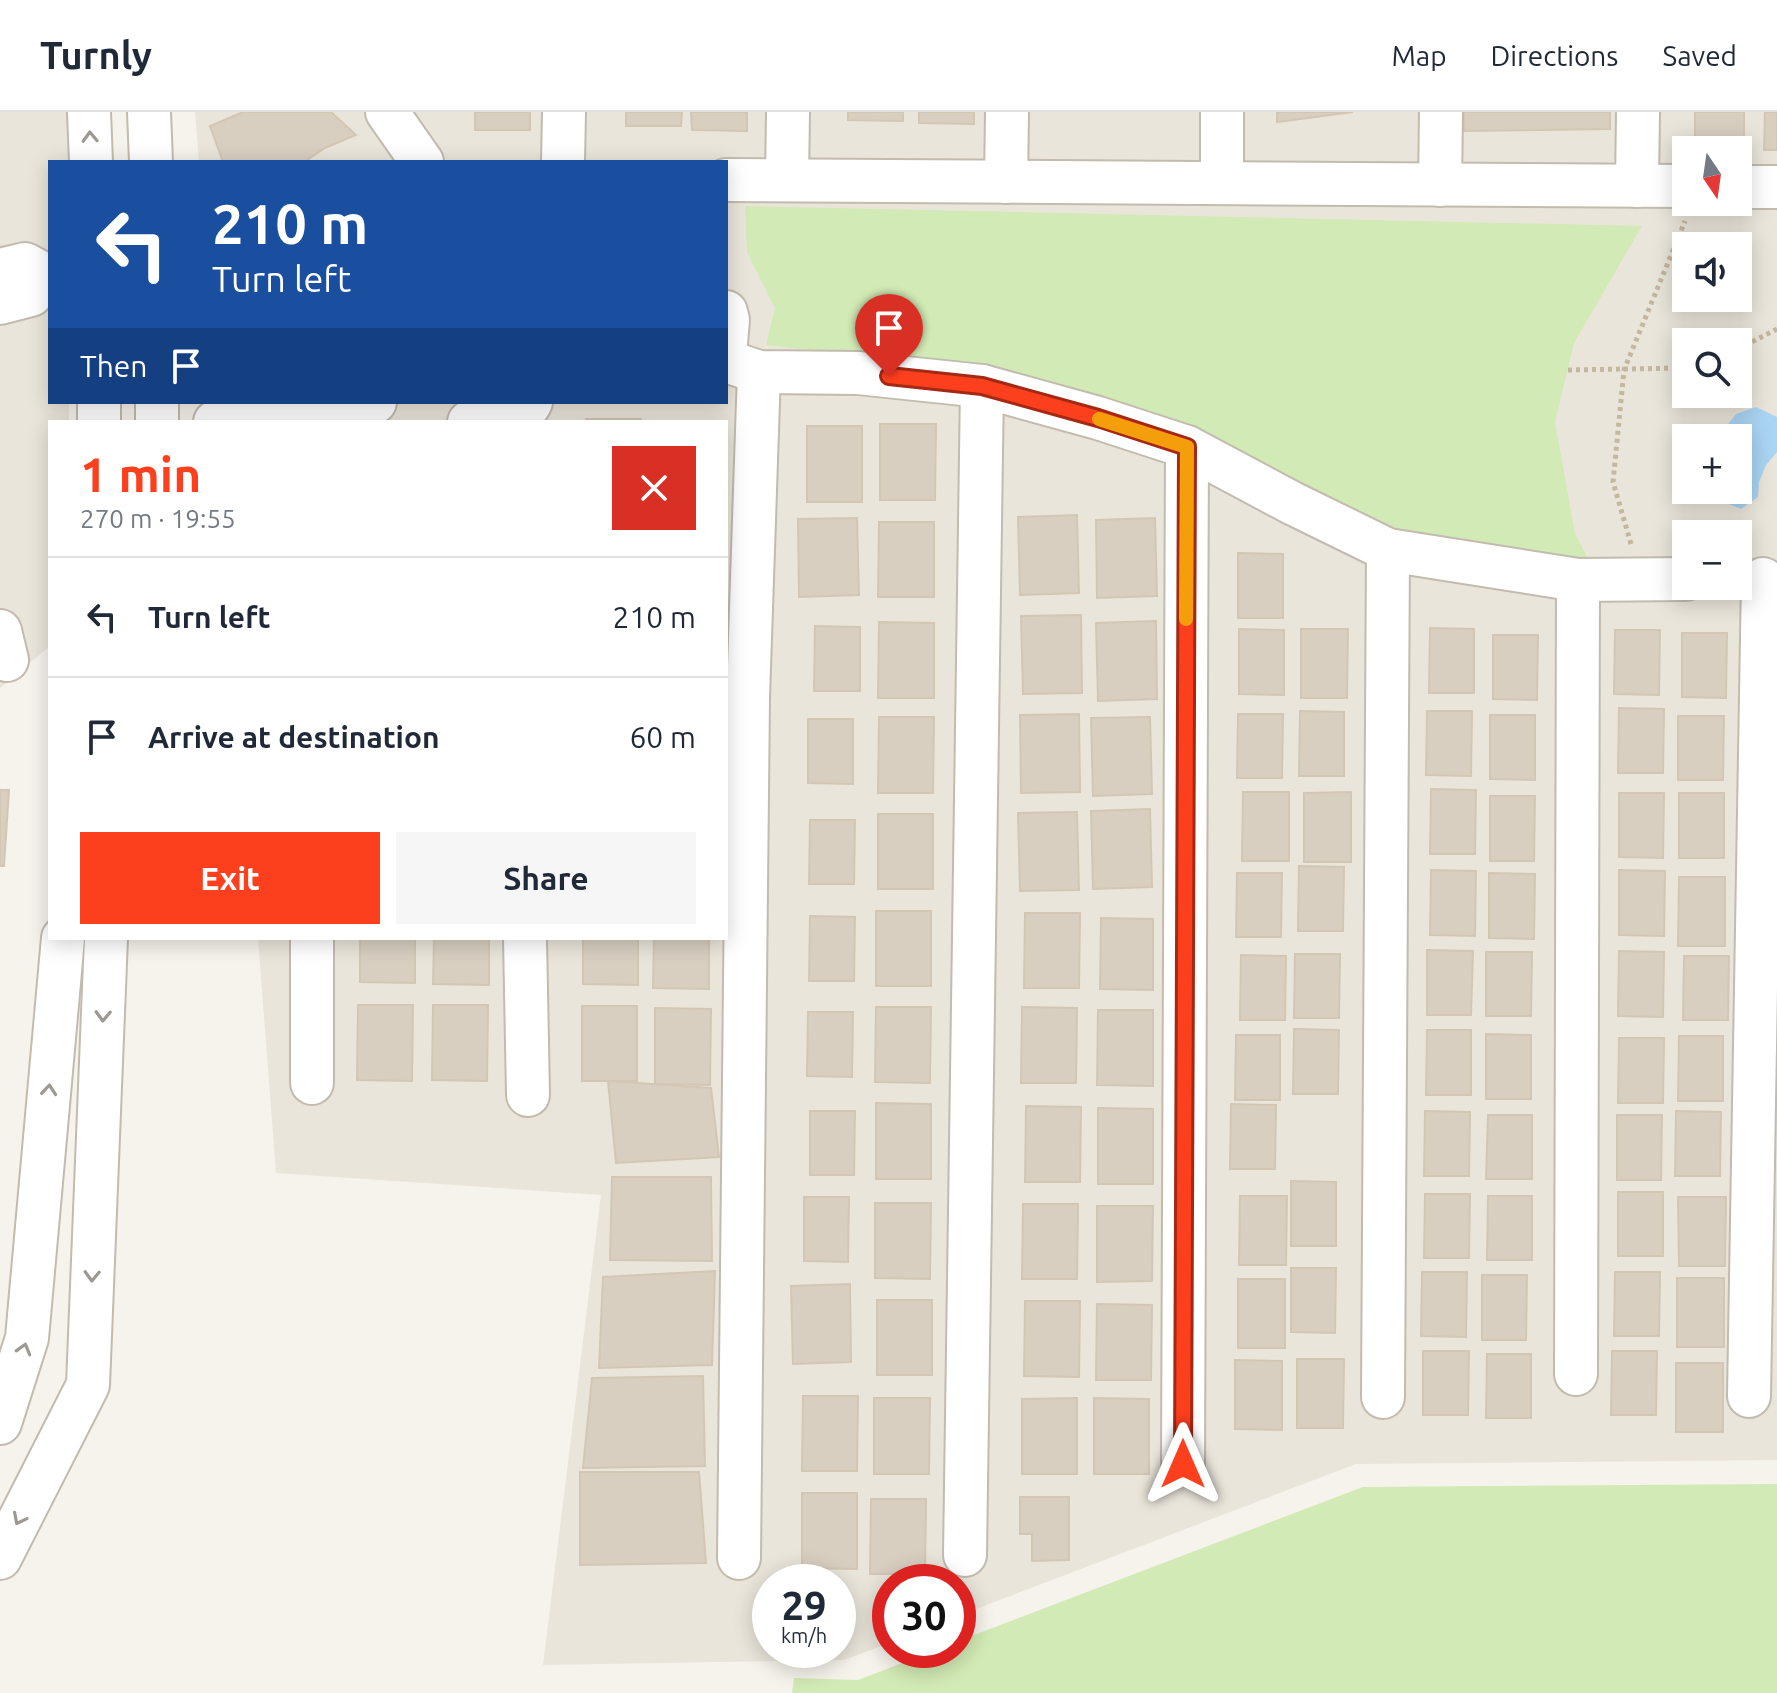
<!DOCTYPE html>
<html lang="en">
<head>
<meta charset="utf-8">
<style>
	:root { --surface:#fff; --page:#f6f6f7; --text:#1f2937; --muted:#747a83; --line:#e0e1e3; --accent:#fc3f1d }
	body { margin:0; font-family:Ubuntu,sans-serif; background:var(--page); color:var(--text); height:100vh; display:flex; flex-direction:column; font-size:30px; white-space:nowrap }
	* { box-sizing:border-box; margin:0 }
	p { font-size:26px; color:var(--muted) }
	.icon { flex:none; width:44px; height:44px; fill:none; stroke:currentColor; stroke-width:2; stroke-linecap:round; stroke-linejoin:round }
	.map { position:relative; flex:1; overflow:hidden }
	.panel { position:absolute; left:48px; top:308px; width:680px; height:520px; display:flex; flex-direction:column; background:var(--surface); border-radius:0px; box-shadow:0 4px 20px #0003 }
	.panel>* { flex:none }
	.top-card { position:absolute; left:48px; top:48px; width:680px; height:244px; border-radius:0px; box-shadow:0 4px 20px #0003; background:#1a4fa0; color:#fff; overflow:hidden }
	.needle { width:52px; rotate:167deg }
	.tools { position:absolute; left:1672px; top:24px; display:grid; gap:16px }
	.tools a { display:grid; place-items:center; width:80px; height:80px; border-radius:0px; background:var(--surface); box-shadow:0 4px 20px #0003; font-size:40px }
	.speed { position:absolute; left:752px; top:1452px; display:flex; gap:16px; font-size:40px; font-weight:700; text-align:center }
	.speed>* { display:grid; place-content:center; width:104px; height:104px; border-radius:50%; background:var(--surface); box-shadow:0 4px 20px #0003; line-height:1 }
	.speed small { font-size:20px; font-weight:400 }
	.speed .limit { border:12px solid #d22; background:#fff; color:#111 }
	.pin { position:absolute; display:grid; place-items:center; width:68px; height:68px; color:#fff; margin:-82px -34px; border-radius:50% 50% 50% 0; rotate:-45deg; box-shadow:0 0 8px #0007 }
	.pin .icon { rotate:45deg }
	.me { position:absolute; width:88px; margin:-44px; rotate:0deg; stroke-linejoin:round; filter:drop-shadow(0 0 6px #0008) }
	.turn { display:flex; align-items:center; gap:28px; height:168px; padding:0 32px; font-size:36px }
	.turn .icon { width:104px; height:104px; stroke-width:2.5 }
	.turn b { display:block; font-size:56px; line-height:68px }
	.then { display:flex; align-items:center; height:76px; padding:0 32px; background:#0003; gap:16px; font-size:30px }
	.round { display:grid; place-items:center; flex:none; width:84px; height:84px; border-radius:0px; background:var(--page) }
	.summary { display:flex; align-items:center; justify-content:space-between; height:136px; padding:0 32px }
	h1 { font-size:48px; font-weight:700; line-height:60px; color:var(--accent) }
	.primary-button { display:flex; gap:16px; margin-top:auto; padding:16px 32px }
	.primary-button a { flex:1; height:92px; border-radius:0px; background:var(--accent); color:#fff; font-size:32px; font-weight:700; line-height:92px; text-align:center }
	.primary-button a+a { background:var(--page); color:var(--text) }
	ul { padding:0; list-style:none }
	li { display:flex; align-items:center; gap:24px; height:120px; padding:0 32px; border-top:2px solid var(--line) }
	li div { flex:1 }
	li b { display:block; font-size:30px }
	li em { font-style:normal }
	header { display:flex; align-items:center; gap:48px; box-sizing:border-box; height:112px; padding:0 40px; background:var(--surface); border-bottom:2px solid var(--line) }
	header strong { font-size:38px }
	nav { display:flex; gap:44px; margin-inline-start:auto; font-size:28px }
	.map>svg:first-child { display:block }
</style>
</head>
<body>
<header>
<strong>Turnly</strong>
<nav><a>Map</a><a>Directions</a><a>Saved</a></nav>
</header>
<div class="map">
<svg width="1777" height="1581" viewBox="0 0 1777 1581">
	<rect width="100%" height="100%" fill="#f6f3ec"/>
	<g fill="#eae5da" fill-rule="evenodd">
		<path d="M0,0H68V50H50V290H69V310H50V534L0,576Z"/>
		<path d="M195,0H1777V1348L1356,1352L958,1504V1470H890V1531L844,1548L543,1553L601,1083L276,1061L258,826H726V310H219L218,290H726V50H199ZM1686,38H1738V90H1686ZM1686,134H1738V186H1686ZM1686,230H1738V282H1686ZM1686,326H1738V378H1686ZM1686,422H1738V474H1686ZM770,1470H838V1538H770Z"/>
	</g>
	<g fill="#d2eab5">
		<path d="M745,94L1642,114L1574,231L1555,310L1575,422L1595,459L1404,429L965,255L766,233L775,196L747,140Z"/>
		<path d="M1777,1372V1581H792L794,1566L858,1568L936,1538H958V1529L1363,1375Z"/>
	</g>
	<path fill="#a9d4f2" d="M1756,295L1777,305V340L1766,353L1759,370L1758,385L1741,397L1710,384V378H1738V326H1728L1726,315L1736,302Z"/>
	<g fill="#d8cfc1" stroke="#d3c7b4" stroke-width="2">
		<path d="M243,0H331L356,23L325,36L304,50H223L210,14Z"/>
		<rect x="475" y="0" width="55" height="18"/>
		<path d="M626,0H682L681,14H626Z"/>
		<path d="M691,0H747V19L692,18Z"/>
		<path d="M848,0H903V9L848,8Z"/>
		<path d="M919,0H974V12L919,11Z"/>
		<path d="M1277,0H1353L1277,10Z"/>
		<path d="M1464,0H1610V17L1464,19Z"/>
		<rect x="1695" y="0" width="49" height="34"/>
		<path d="M1765,0H1777V38H1764Z"/>
		<rect x="586" y="307" width="55" height="3"/>
		<path d="M880,312H936L935,388H880Z"/>
		<rect x="807" y="314" width="55" height="76"/>
		<path d="M1077,403L1079,481L1020,483L1018,405Z"/>
		<path d="M857,406L859,483L799,485L798,407Z"/>
		<path d="M1155,406L1157,484L1097,486L1096,408Z"/>
		<path d="M879,410H934V485H878Z"/>
		<path d="M1238,441L1283,442V506H1238Z"/>
		<path d="M1081,503L1082,581L1023,582L1021,504Z"/>
		<path d="M1156,509L1157,587L1098,589L1096,511Z"/>
		<path d="M879,510L934,511V586H878Z"/>
		<path d="M815,514L860,515V579H814Z"/>
		<path d="M1430,516L1474,517V581H1429Z"/>
		<path d="M1239,517L1284,518V583L1239,582Z"/>
		<path d="M1301,517H1348L1347,586H1301Z"/>
		<path d="M1615,518H1660L1659,583L1614,582Z"/>
		<path d="M1682,521H1727L1726,586L1682,585Z"/>
		<path d="M1493,523H1538L1537,588L1493,587Z"/>
		<path d="M1619,596L1664,597L1663,661H1618Z"/>
		<path d="M1300,599L1344,600V664H1299Z"/>
		<path d="M1427,599H1472L1471,664L1426,663Z"/>
		<path d="M1079,602L1080,680L1021,681L1020,603Z"/>
		<path d="M1238,602H1283L1282,666H1237Z"/>
		<path d="M1490,603H1535V668L1490,667Z"/>
		<path d="M1678,604H1724L1723,668H1678Z"/>
		<path d="M879,605H934L933,681H878Z"/>
		<path d="M1150,605L1152,682L1093,684L1091,606Z"/>
		<path d="M808,607H853V672L808,671Z"/>
		<path d="M1431,677L1476,678L1475,742H1430Z"/>
		<path d="M0,678H9L4,754H0Z"/>
		<path d="M1243,680H1289V749H1242Z"/>
		<path d="M1351,680V750H1304V681Z"/>
		<path d="M1619,681H1664L1663,746L1619,745Z"/>
		<rect x="1679" y="681" width="45" height="65"/>
		<path d="M1490,684H1535L1534,749H1490Z"/>
		<path d="M1150,697L1152,775L1093,777L1091,699Z"/>
		<path d="M1077,700L1079,778L1020,779L1018,701Z"/>
		<rect x="878" y="702" width="55" height="75"/>
		<path d="M810,708H855L854,772H809Z"/>
		<path d="M1299,754L1344,755L1343,819H1298Z"/>
		<path d="M1431,758L1476,759L1475,824L1430,823Z"/>
		<path d="M1619,758L1665,759L1664,824L1619,823Z"/>
		<path d="M1237,761H1282L1281,825H1236Z"/>
		<path d="M1489,761L1535,762L1534,827L1489,826Z"/>
		<path d="M1679,765H1725V834H1678Z"/>
		<rect x="876" y="799" width="55" height="75"/>
		<path d="M1025,801H1080L1079,876H1024Z"/>
		<path d="M810,804L855,805L854,869H809Z"/>
		<path d="M1101,806L1153,807V878L1100,877Z"/>
		<path d="M360,826H415V871L360,870Z"/>
		<path d="M434,826H489V873L433,872Z"/>
		<path d="M583,826H638V873L583,872Z"/>
		<path d="M654,826H709V877L653,876Z"/>
		<path d="M1427,838L1473,839L1471,903H1427Z"/>
		<path d="M1619,839L1664,840L1663,905L1618,904Z"/>
		<path d="M1486,840H1532L1531,904H1486Z"/>
		<path d="M1295,842H1340L1339,906H1294Z"/>
		<path d="M1241,843L1286,844L1285,908H1240Z"/>
		<path d="M1684,844H1729L1728,908H1683Z"/>
		<path d="M358,893H413L412,969L357,968Z"/>
		<path d="M433,893H488L487,969L432,968Z"/>
		<rect x="582" y="894" width="55" height="75"/>
		<path d="M876,895H931L930,971L875,970Z"/>
		<path d="M1022,895L1077,896L1076,971H1021Z"/>
		<path d="M655,896L711,897L710,973L655,972Z"/>
		<path d="M1098,898H1153V974L1097,973Z"/>
		<path d="M808,900H853L852,965L807,964Z"/>
		<path d="M1294,917L1339,918L1338,982H1293Z"/>
		<path d="M1427,918H1471V983H1426Z"/>
		<path d="M1486,922L1531,923V987H1486Z"/>
		<path d="M1236,923H1280V988H1235Z"/>
		<path d="M1679,924H1723V989H1678Z"/>
		<path d="M1619,926H1664L1663,991H1618Z"/>
		<path d="M608,969L711,976L719,1045L616,1051Z"/>
		<path d="M876,991L931,992V1067H876Z"/>
		<path d="M1231,992L1276,993L1275,1057H1230Z"/>
		<path d="M1026,994L1081,995L1080,1070H1025Z"/>
		<path d="M1098,996L1153,997V1072H1098Z"/>
		<path d="M810,999H855L854,1063H810Z"/>
		<path d="M1425,999L1470,1000L1469,1064H1424Z"/>
		<path d="M1676,999L1721,1000L1720,1064H1675Z"/>
		<path d="M1488,1003H1532V1067H1486Z"/>
		<path d="M1617,1003H1662L1661,1068H1617Z"/>
		<path d="M612,1065H711L712,1149L610,1148Z"/>
		<path d="M1291,1069L1336,1070V1134H1291Z"/>
		<rect x="1618" y="1080" width="45" height="64"/>
		<path d="M1425,1082H1470L1469,1146H1424Z"/>
		<path d="M1240,1084H1287L1286,1153H1239Z"/>
		<path d="M1488,1084H1532V1148H1487Z"/>
		<path d="M804,1085H849L848,1150L804,1149Z"/>
		<path d="M1678,1085H1726L1725,1154H1679Z"/>
		<path d="M875,1091H931L930,1167L875,1166Z"/>
		<path d="M1023,1092H1078L1077,1167H1022Z"/>
		<path d="M1097,1094H1153L1152,1169L1097,1170Z"/>
		<path d="M1291,1156H1336L1335,1221L1291,1220Z"/>
		<path d="M715,1159L712,1253L599,1256L603,1165Z"/>
		<path d="M1422,1160H1467L1466,1225L1421,1224Z"/>
		<path d="M1615,1160H1660L1659,1224H1614Z"/>
		<path d="M1482,1163H1527L1526,1228H1482Z"/>
		<rect x="1677" y="1166" width="47" height="69"/>
		<rect x="1238" y="1167" width="47" height="69"/>
		<path d="M850,1172L851,1250L793,1252L791,1174Z"/>
		<rect x="877" y="1188" width="55" height="75"/>
		<path d="M1025,1189H1080L1079,1265L1024,1264Z"/>
		<path d="M1097,1192L1152,1193L1151,1268H1096Z"/>
		<path d="M1423,1239H1469L1468,1303H1423Z"/>
		<path d="M1612,1239H1657L1656,1303H1611Z"/>
		<path d="M1487,1242H1531V1306H1486Z"/>
		<path d="M1297,1247H1344L1343,1316H1297Z"/>
		<path d="M1235,1248L1282,1249V1318L1235,1317Z"/>
		<rect x="1676" y="1251" width="47" height="69"/>
		<path d="M703,1264L705,1354L583,1356L592,1266Z"/>
		<path d="M803,1284H858L857,1359H802Z"/>
		<path d="M874,1286H930L929,1362H874Z"/>
		<path d="M1077,1286V1362H1022V1287Z"/>
		<path d="M1094,1286L1149,1287V1362H1094Z"/>
		<path d="M580,1360H699L706,1451L580,1453Z"/>
		<path d="M802,1381H857V1457L802,1456Z"/>
		<path d="M1020,1385H1069V1448L1032,1449V1422H1020Z"/>
		<path d="M871,1387H926L925,1462H870Z"/>
	</g>
	<g fill="none" stroke-linecap="round" stroke-linejoin="round">
		<g stroke="#c2bbae" stroke-width="46">
			<g id="minor">
				<path d="M89,0L91,50"/>
				<path d="M149,0L151,50"/>
				<path d="M387,0L422,50"/>
				<path d="M563,50L564,0"/>
				<path d="M726,68L1686,74"/>
				<path d="M787,68L788,0"/>
				<path d="M1006,70L1007,0"/>
				<path d="M1222,71V0"/>
				<path d="M1440,73L1441,0"/>
				<path d="M1637,74L1638,0"/>
				<path d="M1738,75H1777"/>
				<path d="M0,158L25,152L45,163"/>
				<path d="M0,191L31,183L45,163L50,162"/>
				<path d="M726,200L728,208L726,231"/>
				<path d="M726,249L759,260L858,261L982,274L1098,306L1187,335L1292,391L1388,438L1578,468L1686,467"/>
				<path d="M99,310V290"/>
				<path d="M157,310V290"/>
				<path d="M215,310L334,301L375,290"/>
				<path d="M469,310L526,298L531,290"/>
				<path d="M0,519L7,548"/>
				<path d="M312,826V971"/>
				<path d="M525,826L528,983"/>
				<path d="M1576,1262L1578,468"/>
				<path d="M1749,1284L1763,467"/>
				<path d="M1383,1285L1388,438"/>
				<path d="M0,1311L27,1226L63,826"/>
				<path d="M1183,1352L1187,335"/>
				<path d="M965,1443L982,274"/>
				<path d="M0,1446L88,1273L106,826"/>
				<path d="M739,1446L748,585L759,260"/>
			</g>
		</g>
		<g stroke="#c4b79f" stroke-width="5" stroke-dasharray="4 4" stroke-linecap="butt">
			<path d="M1738,237L1777,217"/>
			<path d="M1568,258L1686,256"/>
			<path d="M1631,432L1613,370L1624,258L1685,109"/>
		</g>
		<use href="#minor" stroke="#fff" stroke-width="42"/>
	</g>
	<defs><path id="oneway-chevron" d="M-2-3.5L2.5 0L-2 3.5" fill="none" stroke-width="1.6" stroke-linecap="round" stroke-linejoin="round" transform="scale(2)"/></defs>
	<g stroke="#9c9892">
		<use href="#oneway-chevron" transform="translate(90 25) rotate(-92)"/>
		<use href="#oneway-chevron" transform="translate(103 904) rotate(92)"/>
		<use href="#oneway-chevron" transform="translate(49 978) rotate(-85)"/>
		<use href="#oneway-chevron" transform="translate(92 1164) rotate(92)"/>
		<use href="#oneway-chevron" transform="translate(24 1237) rotate(-74)"/>
		<use href="#oneway-chevron" transform="translate(19 1407) rotate(117)"/>
	</g>
	<g fill="none" stroke-linecap="round" stroke-linejoin="round">
		<g stroke="#a42913" stroke-width="20">
			<path id="route" d="M889,264L982,274L1098,306L1187,335L1183,1352"/>
		</g>
		<use href="#route" stroke="#fc3f1d" stroke-width="14"/>
		<path stroke="#f59e0b" stroke-width="14" d="M1099,307L1187,335L1186,507"/>
	</g>
</svg>
<div class="tools">
<a><svg class="needle" viewBox="-14 -14 28 28"><path d="M0-13l5 13h-10z" fill="#e53935"/><path d="M0 13l5-13h-10z" fill="#747a83"/></svg></a>
<a><svg class="icon" aria-label="sound" viewBox="0 0 24 24"><path d="M4 9h4l5-4v14l-5-4H4zM17 9q2 3 0 6"/></svg></a>
<a><svg class="icon" aria-label="search" viewBox="0 0 24 24"><circle cx="10" cy="10" r="6"/><path d="M15 15l6 6"/></svg></a>
<a>+</a>
<a>−</a>
</div>
<div class="speed"><div>29<small>km/h</small></div><div class="limit">30</div></div>
<div class="pin" style="left:889px;top:264px;background:#d93025"><svg class="icon" aria-label="arrive" viewBox="0 0 24 24"><path d="M6 21V4h12l-3 4 3 4H6"/></svg></div>
<svg class="me" style="left:1183px;top:1352px" viewBox="-20 -20 40 40"><path d="M0-17L14 15 0 8-14 15z" fill="#fc3f1d" stroke="#fff" stroke-width="4"/></svg>
<div class="top-card">
<div class="turn"><svg class="icon" aria-label="left" viewBox="0 0 24 24"><path d="M17 20v-9H6M10 6l-5 5 5 5"/></svg><div><b>210 m</b>Turn left</div></div>
<div class="then">Then<svg class="icon" aria-label="arrive" viewBox="0 0 24 24"><path d="M6 21V4h12l-3 4 3 4H6"/></svg></div>
</div>
<section class="panel">
<div class="summary"><div><h1>1 min</h1><p>270 m · 19:55</p></div><a class="round" style="background:#d93025;color:#fff"><svg class="icon" aria-label="close" viewBox="0 0 24 24"><path d="M6 6l12 12M18 6L6 18"/></svg></a></div>
<ul>
<li><svg class="icon" aria-label="left" viewBox="0 0 24 24"><path d="M17 20v-9H6M10 6l-5 5 5 5"/></svg><div><b>Turn left</b></div><em>210 m</em></li>
<li><svg class="icon" aria-label="arrive" viewBox="0 0 24 24"><path d="M6 21V4h12l-3 4 3 4H6"/></svg><div><b>Arrive at destination</b></div><em>60 m</em></li>
</ul>
<div class="primary-button"><a>Exit</a><a>Share</a></div>
</section>
</div>
</body>
</html>
